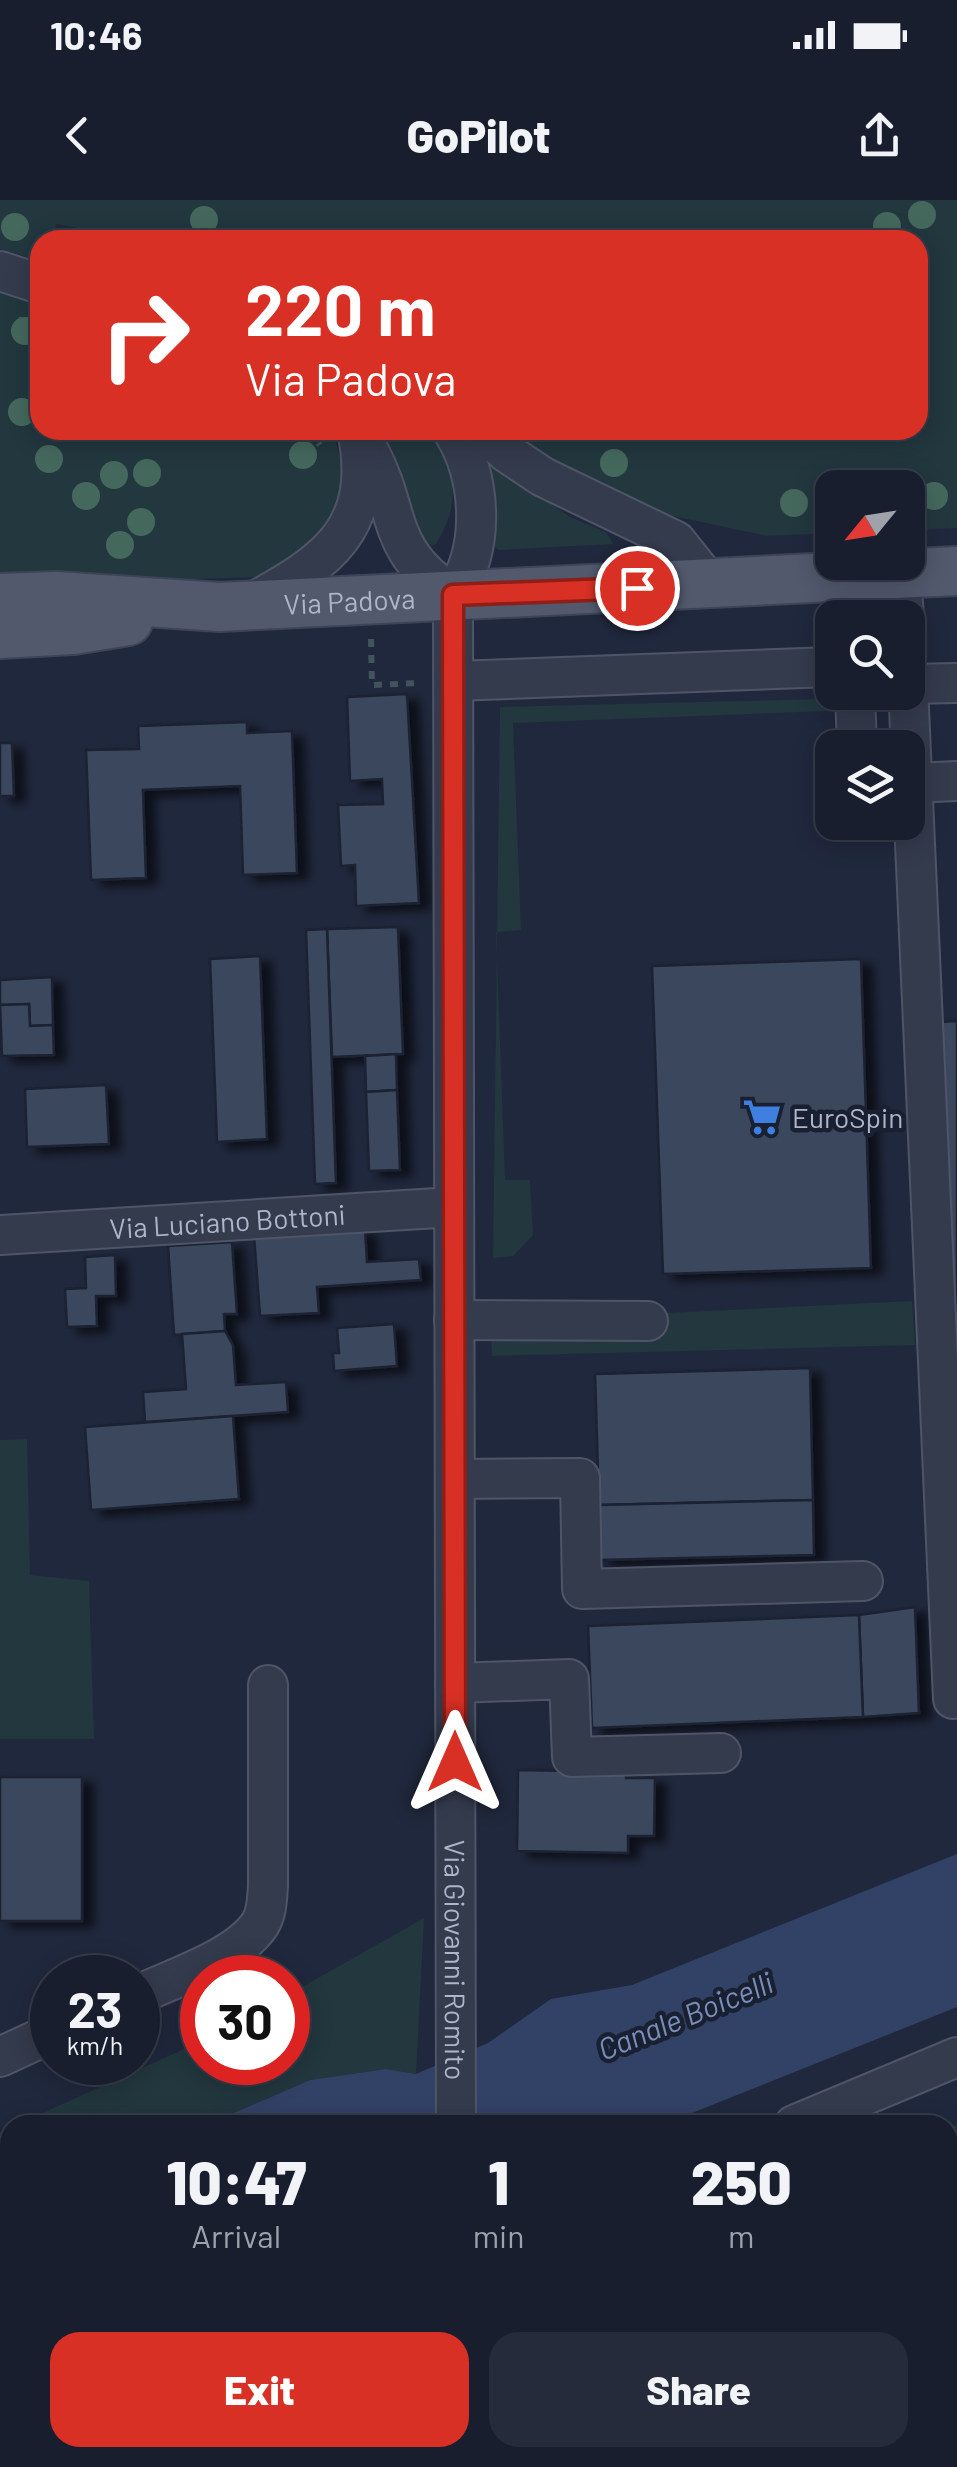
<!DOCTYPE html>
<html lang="en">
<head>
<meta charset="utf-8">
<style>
	:root { --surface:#181e2e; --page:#252b3a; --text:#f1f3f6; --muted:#9fa2aa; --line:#363c4a; --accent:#d93025 }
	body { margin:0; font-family:Barlow,sans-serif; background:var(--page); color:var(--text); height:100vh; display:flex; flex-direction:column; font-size:38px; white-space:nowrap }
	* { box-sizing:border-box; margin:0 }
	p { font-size:32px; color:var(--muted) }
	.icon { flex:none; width:55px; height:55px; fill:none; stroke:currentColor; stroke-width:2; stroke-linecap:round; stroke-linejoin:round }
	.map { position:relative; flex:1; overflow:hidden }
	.panel { position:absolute; left:0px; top:1915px; width:958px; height:352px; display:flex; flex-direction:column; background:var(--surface); border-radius:30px 30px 0 0; box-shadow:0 5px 25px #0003,0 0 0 2px var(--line) }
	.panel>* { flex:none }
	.top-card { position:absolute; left:30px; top:30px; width:898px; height:210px; border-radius:30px; box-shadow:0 5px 25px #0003,0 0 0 2px var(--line); background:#d93025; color:#fff; overflow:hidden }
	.needle { width:65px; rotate:240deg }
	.buttons { position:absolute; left:815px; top:270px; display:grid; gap:20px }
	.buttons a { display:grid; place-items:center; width:110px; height:110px; border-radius:20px; background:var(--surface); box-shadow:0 5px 25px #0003,0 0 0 2px var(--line); font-size:50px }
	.speed { position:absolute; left:30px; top:1755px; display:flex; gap:20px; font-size:50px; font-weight:700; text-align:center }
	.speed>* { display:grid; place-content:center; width:130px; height:130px; border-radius:50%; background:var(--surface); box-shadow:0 5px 25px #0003,0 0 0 2px var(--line); line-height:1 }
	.speed small { font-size:25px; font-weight:400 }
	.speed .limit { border:15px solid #d22; background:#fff; color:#111 }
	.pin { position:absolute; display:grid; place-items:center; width:85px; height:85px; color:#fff; margin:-42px; border:5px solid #fff; border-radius:50%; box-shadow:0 2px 10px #0007 }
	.me { position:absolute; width:110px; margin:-55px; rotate:0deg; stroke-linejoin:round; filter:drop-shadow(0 0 8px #0008) }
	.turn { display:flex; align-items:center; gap:35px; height:210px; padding:0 50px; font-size:45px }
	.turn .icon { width:130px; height:130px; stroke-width:2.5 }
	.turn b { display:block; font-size:70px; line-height:85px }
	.eta { display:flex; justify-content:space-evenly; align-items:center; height:170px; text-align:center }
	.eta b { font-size:60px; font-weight:800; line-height:70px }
	.button { display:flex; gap:20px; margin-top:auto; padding:20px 50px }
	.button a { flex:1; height:115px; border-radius:30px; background:var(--accent); color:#fff; font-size:40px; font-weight:800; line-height:115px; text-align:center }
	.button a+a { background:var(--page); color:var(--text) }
	.status { display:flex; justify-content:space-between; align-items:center; height:70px; padding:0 50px; background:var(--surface); direction:ltr }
	.status svg { height:28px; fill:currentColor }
	header { display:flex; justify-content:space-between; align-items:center; height:130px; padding:0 50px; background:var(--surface); font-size:45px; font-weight:800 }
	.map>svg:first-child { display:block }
</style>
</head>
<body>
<div class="status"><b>10:46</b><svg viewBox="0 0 49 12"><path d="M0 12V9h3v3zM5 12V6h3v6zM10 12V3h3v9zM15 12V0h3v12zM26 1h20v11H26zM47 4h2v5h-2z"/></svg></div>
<header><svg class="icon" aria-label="back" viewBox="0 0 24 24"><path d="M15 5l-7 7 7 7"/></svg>GoPilot<svg class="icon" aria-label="share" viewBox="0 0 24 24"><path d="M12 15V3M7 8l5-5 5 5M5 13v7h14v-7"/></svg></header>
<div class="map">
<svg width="957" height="2267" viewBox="0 0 957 2267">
	<defs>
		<filter id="shadow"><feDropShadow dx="11" dy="6" stdDeviation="5" flood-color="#0009"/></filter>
	</defs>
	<rect width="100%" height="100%" fill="#20283d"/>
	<g fill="#22373e">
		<path d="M0,0H957V328L908,330V288H832V333L768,336L644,310L577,280L506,230H918V40H144L56,24L54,40H40V61L0,49Z"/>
		<path d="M0,83L40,102V230H329L336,243L343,271L345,301L325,333L297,357L254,377L0,386Z"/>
		<path d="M384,230H430C456,270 462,304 435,345L422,344Z"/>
		<path d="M493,264L570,317L606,332L613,344L499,350L489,343L486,271Z"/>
		<path d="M827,499L828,511L513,523L521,730L496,732L505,980H530L533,1035L513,1056L493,1058L500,507Z"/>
		<path d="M912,1101L915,1145L492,1156L491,1136L665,1130V1113Z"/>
		<path d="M27,1239L30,1375L89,1381L94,1539H0V1240Z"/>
		<path d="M424,1718L416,1874L386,1869L310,1880L206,1925H16L202,1841V1862H288V1795Z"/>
		<path d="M957,1924V2266L925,2265V2258H948V1928Z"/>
		<path d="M10,2189V2258H148L125,2267H0V2193Z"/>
	</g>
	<g fill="#324166">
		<path d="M957,1654V1807L662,1925H206L310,1880L386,1869L416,1874L488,1843L551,1799L632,1785Z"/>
		<path d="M10,2010V2189L0,2193V2014Z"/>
	</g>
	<g fill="#3b465d" stroke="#1b2233" stroke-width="2.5" filter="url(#shadow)">
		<path d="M407,494L419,703L356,706L355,665L341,666L338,605L383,604L382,579L350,581L347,497Z"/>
		<path d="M247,522V533L292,531L297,673L243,675L240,586L143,590L146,678L91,680L86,550L139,549L138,526Z"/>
		<path d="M0,543H12L14,596H0Z"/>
		<path d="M398,727L403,854L332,857L327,729Z"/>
		<path d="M327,729L336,983L315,984L306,730Z"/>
		<path d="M260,756L267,939L217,942L210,759Z"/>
		<path d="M861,759L871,1068L663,1074L652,766Z"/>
		<path d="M52,777L53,825L30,826L29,804L0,805V780Z"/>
		<path d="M29,804L30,826L53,825L54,855L2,856L0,805Z"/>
		<path d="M957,821V1099H949L936,822Z"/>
		<path d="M396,854L397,890L366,892L365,856Z"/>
		<path d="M106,885L109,944L27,947L25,889Z"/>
		<path d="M397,890L400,970L369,971L366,892Z"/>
		<path d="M365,1029L367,1062L419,1059L421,1080L317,1087L319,1113L260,1116L254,1036Z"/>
		<path d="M232,1042L237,1114H224L225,1131L174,1135L168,1046Z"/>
		<path d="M115,1055L116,1096H96L97,1126L67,1127L65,1089L86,1088L85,1057Z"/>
		<path d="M394,1124L397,1166L334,1171L333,1153H339L337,1128Z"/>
		<path d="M225,1131L233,1145L236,1185L286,1182L288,1212L145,1222L143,1192L186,1189L182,1134Z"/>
		<path d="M810,1168L813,1300L599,1305L595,1174Z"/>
		<path d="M233,1216L239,1299L91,1310L85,1227Z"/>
		<path d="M813,1300L814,1355L600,1360L599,1305Z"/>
		<path d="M915,1407L919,1513L863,1517L859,1415Z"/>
		<path d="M859,1415L863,1517L592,1528L588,1426Z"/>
		<path d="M518,1570L626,1572V1578H655L654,1636H628V1653L517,1651Z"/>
		<rect x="0" y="1577" width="82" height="144"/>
		<path d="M311,2258H381L380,2267H310Z"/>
	</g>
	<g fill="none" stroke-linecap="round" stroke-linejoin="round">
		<g stroke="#4f5567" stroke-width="42">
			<g id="minor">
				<path d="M0,71L40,84"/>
				<path d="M452,230C482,277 486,349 453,395"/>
				<path d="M482,230L507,253L543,277L676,341L711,385"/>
				<path d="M369,251C403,315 383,347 453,395"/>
				<path d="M901,375L904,418"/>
				<path id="s1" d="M453,395L456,1925"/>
				<path d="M249,404C328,362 377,328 357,230"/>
				<path d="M454,481L832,467"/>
				<path d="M908,484L957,483"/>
				<path d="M908,486L953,1499"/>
				<path d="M855,492L857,548"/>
				<path d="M912,583L957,581"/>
				<path id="s2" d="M0,1035L454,1007"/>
				<path d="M454,1120L648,1121"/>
				<path d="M455,1279L580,1278L582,1389L863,1381"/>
				<path d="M455,1483L569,1479L572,1557L721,1553"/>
				<path d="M138,1795C173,1778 238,1758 260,1724C267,1713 267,1699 268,1686V1485"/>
				<path d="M0,1857L52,1833"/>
				<path d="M794,1925L957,1857"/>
				<path d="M458,2258V2267"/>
				<path d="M195,2267L203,2258"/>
			</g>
		</g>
		<g stroke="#3d4456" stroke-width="52">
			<g id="major">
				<path id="s3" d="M0,398L56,396L220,407L957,371"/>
				<path d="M0,434L73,430L128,421"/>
			</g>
		</g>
		<g stroke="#40545b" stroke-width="6" stroke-dasharray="8 8" stroke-linecap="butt">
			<path d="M18,119L40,128"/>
			<path d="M309,230L320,245"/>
			<path d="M371,439L372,485L419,483"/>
		</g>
		<use href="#minor" stroke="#343b4d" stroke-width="38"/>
		<use href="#major" stroke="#52596d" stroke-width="48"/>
	</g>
	<g fill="#45685d">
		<circle cx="922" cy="15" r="14"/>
		<circle cx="204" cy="20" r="14"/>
		<circle cx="887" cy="26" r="14"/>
		<circle cx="15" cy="27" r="14"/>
		<circle cx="25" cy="131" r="14"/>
		<circle cx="22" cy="212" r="14"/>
		<circle cx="303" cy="255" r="14"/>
		<circle cx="49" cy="259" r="14"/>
		<circle cx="614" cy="263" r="14"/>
		<circle cx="147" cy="273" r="14"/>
		<circle cx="114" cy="275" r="14"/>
		<circle cx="86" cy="296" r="14"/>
		<circle cx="934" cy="296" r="14"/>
		<circle cx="794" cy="303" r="14"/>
		<circle cx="141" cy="322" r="14"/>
		<circle cx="120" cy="345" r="14"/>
	</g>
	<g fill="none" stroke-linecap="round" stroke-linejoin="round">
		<g stroke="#8d1f18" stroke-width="25">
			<path id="route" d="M455,1562L453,395L637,388"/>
		</g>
		<use href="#route" stroke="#d93025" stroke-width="18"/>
	</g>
	<defs>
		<g id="supermarket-bare" transform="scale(3)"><path d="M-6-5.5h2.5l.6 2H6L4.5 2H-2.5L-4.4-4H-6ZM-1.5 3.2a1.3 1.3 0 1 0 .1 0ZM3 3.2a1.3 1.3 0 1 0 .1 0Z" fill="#3f7fe0" stroke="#192031" stroke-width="2.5" paint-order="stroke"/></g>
	</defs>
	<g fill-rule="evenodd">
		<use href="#supermarket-bare" x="762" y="917"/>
	</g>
	<g text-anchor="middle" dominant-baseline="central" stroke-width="9" stroke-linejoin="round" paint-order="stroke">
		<g font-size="28" fill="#afb5c9" stroke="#192031">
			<text stroke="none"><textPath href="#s3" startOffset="350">Via Padova</textPath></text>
			<text stroke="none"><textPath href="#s2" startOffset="228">Via Luciano Bottoni</textPath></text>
			<text stroke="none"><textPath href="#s1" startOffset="1365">Via Giovanni Romito</textPath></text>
		</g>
		<g font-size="28" fill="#afb5c9" stroke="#192031" text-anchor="start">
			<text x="792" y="917">EuroSpin</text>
		</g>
		<g font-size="30" font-style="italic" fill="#7b8db8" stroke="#192031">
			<text transform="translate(685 1815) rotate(-22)">Canale Boicelli</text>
		</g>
	</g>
</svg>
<div class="buttons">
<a><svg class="needle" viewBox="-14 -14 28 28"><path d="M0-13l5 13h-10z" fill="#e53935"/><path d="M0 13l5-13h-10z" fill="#9fa2aa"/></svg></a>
<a><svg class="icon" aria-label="search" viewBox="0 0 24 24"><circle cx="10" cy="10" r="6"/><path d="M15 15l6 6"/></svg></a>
<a><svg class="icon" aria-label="layers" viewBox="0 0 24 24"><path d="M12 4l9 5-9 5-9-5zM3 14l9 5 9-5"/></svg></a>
</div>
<div class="speed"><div>23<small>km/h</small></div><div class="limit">30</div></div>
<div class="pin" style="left:637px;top:388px;background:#d93025"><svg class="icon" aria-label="arrive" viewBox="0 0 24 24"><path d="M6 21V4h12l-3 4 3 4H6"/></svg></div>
<svg class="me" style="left:455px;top:1562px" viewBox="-20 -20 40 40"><path d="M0-17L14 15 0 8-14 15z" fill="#d93025" stroke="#fff" stroke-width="4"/></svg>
<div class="top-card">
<div class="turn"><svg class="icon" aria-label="right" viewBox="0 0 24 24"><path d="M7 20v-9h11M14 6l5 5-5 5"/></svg><div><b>220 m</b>Via Padova</div></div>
</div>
<section class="panel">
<div class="eta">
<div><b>10:47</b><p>Arrival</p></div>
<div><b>1</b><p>min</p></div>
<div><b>250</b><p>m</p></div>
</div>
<div class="button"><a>Exit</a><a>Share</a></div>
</section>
</div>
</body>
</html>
